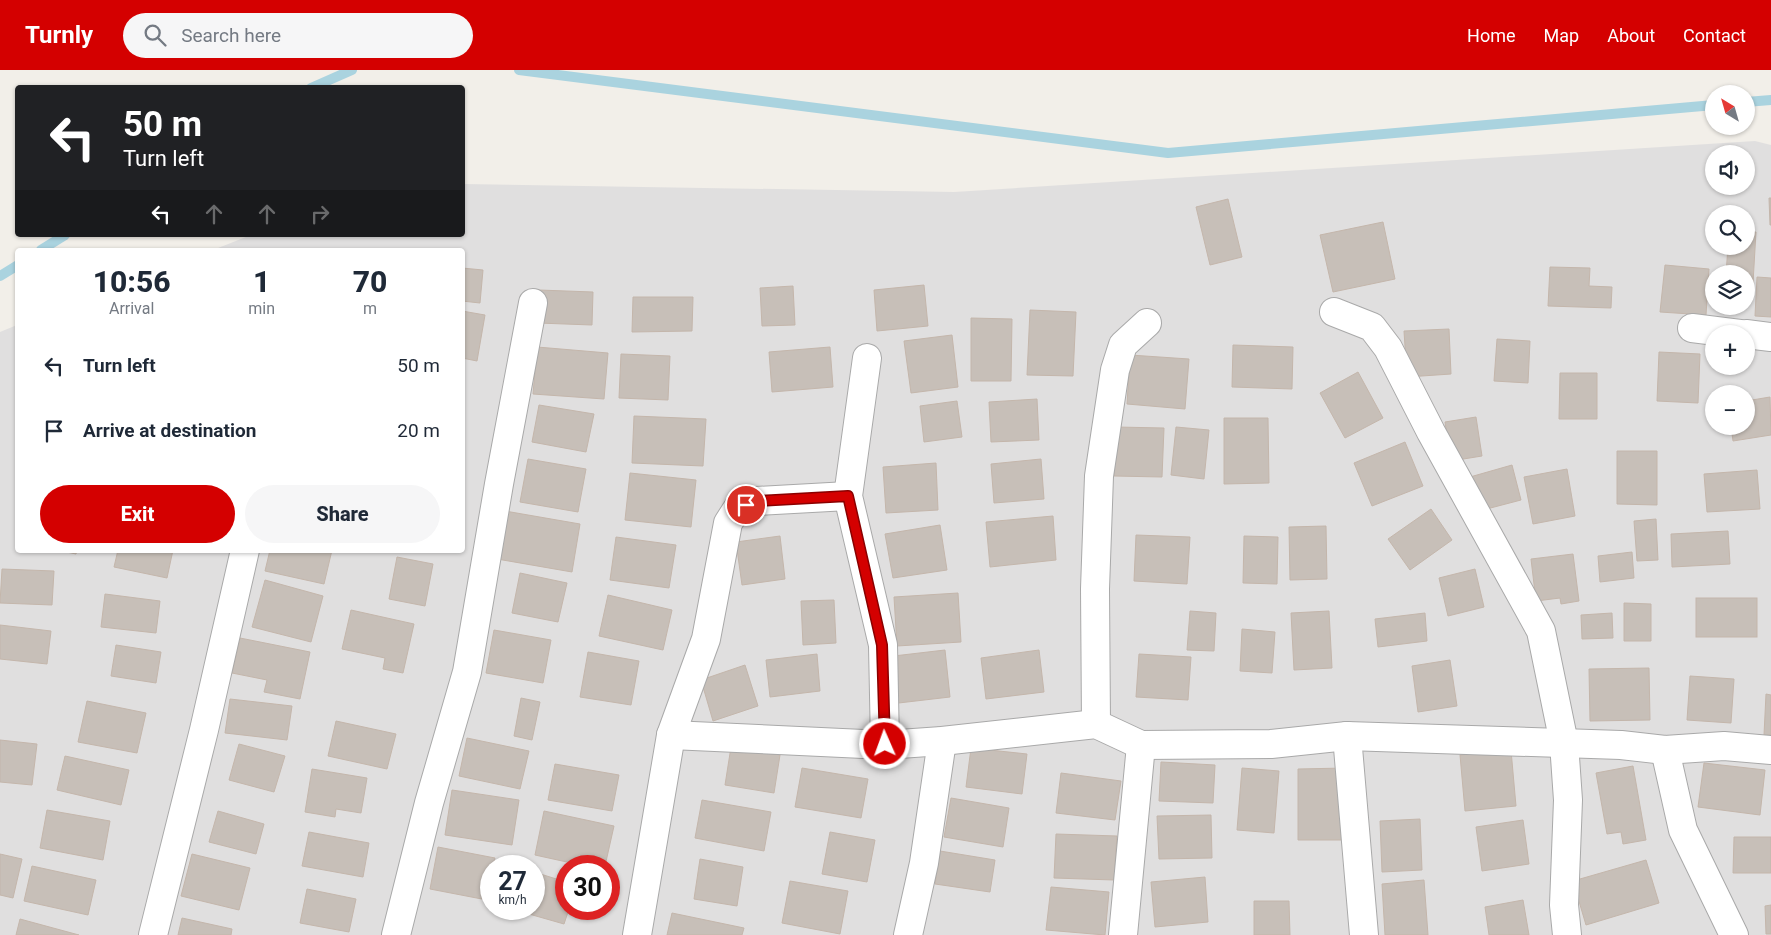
<!DOCTYPE html>
<html lang="en">
<head>
<meta charset="utf-8">
<style>
	:root { --surface:#fff; --page:#f6f6f7; --text:#1f2937; --muted:#747a83; --accent:#d40000 }
	body { margin:0; font-family:Roboto,sans-serif; background:var(--page); color:var(--text); height:100vh; display:flex; flex-direction:column; font-size:19px; white-space:nowrap }
	* { box-sizing:border-box; margin:0 }
	p { font-size:16px; color:var(--muted) }
	.icon { flex:none; width:28px; height:28px; fill:none; stroke:currentColor; stroke-width:2; stroke-linecap:round; stroke-linejoin:round }
	.map { position:relative; flex:1; overflow:hidden }
	.sheet { position:absolute; left:15px; top:178px; width:450px; height:305px; display:flex; flex-direction:column; background:var(--surface); border-radius:5px; box-shadow:0 1px 4px #0004 }
	.sheet>* { flex:none }
	.top-card { position:absolute; left:15px; top:15px; width:450px; height:152px; border-radius:5px; box-shadow:0 1px 4px #0004; background:#202124; color:#fff; overflow:hidden }
	.needle { width:32px; rotate:323deg }
	.fabs { position:absolute; left:1705px; top:15px; display:grid; gap:10px }
	.fabs a { display:grid; place-items:center; width:50px; height:50px; border-radius:50%; background:var(--surface); box-shadow:0 1px 4px #0004; font-size:25px }
	.speed { position:absolute; left:480px; top:785px; display:flex; gap:10px; font-size:25px; font-weight:700; text-align:center }
	.speed>* { display:grid; place-content:center; width:65px; height:65px; border-radius:50%; background:var(--surface); box-shadow:0 1px 4px #0004; line-height:1 }
	.speed small { font-size:12px; font-weight:400 }
	.speed .limit { border:8px solid #d22; background:#fff; color:#111 }
	.pin { position:absolute; display:grid; place-items:center; width:42px; height:42px; color:#fff; margin:-21px; border:2px solid #fff; border-radius:50%; box-shadow:0 1px 5px #0007 }
	.me { position:absolute; width:55px; margin:-28px; rotate:358deg; stroke-linejoin:round; filter:drop-shadow(0 0 4px #0008) }
	.turn { display:flex; align-items:center; gap:18px; height:105px; padding:0 25px; font-size:22px }
	.turn .icon { width:65px; height:65px; stroke-width:2.5 }
	.turn b { display:block; font-size:35px; line-height:42px }
	.lanes { display:flex; align-items:center; height:48px; padding:0 25px; background:#0003; justify-content:center; gap:25px; direction:ltr }
	.lanes .off { opacity:.35 }
	.eta { display:flex; justify-content:space-evenly; align-items:center; height:85px; text-align:center }
	.eta b { font-size:30px; font-weight:800; line-height:35px }
	.button { display:flex; gap:10px; margin-top:auto; padding:10px 25px }
	.button a { flex:1; height:58px; border-radius:30px; background:var(--accent); color:#fff; font-size:20px; font-weight:800; line-height:58px; text-align:center }
	.button a+a { background:var(--page); color:var(--text) }
	ul { padding:0; list-style:none }
	li { display:flex; align-items:center; gap:15px; height:65px; padding:0 25px }
	li div { flex:1 }
	li b { display:block; font-size:19px }
	li em { font-style:normal }
	header { display:flex; align-items:center; gap:30px; box-sizing:border-box; height:70px; padding:0 25px; background:var(--accent); color:#fff }
	header strong { font-size:24px }
	nav { display:flex; gap:28px; margin-inline-start:auto; font-size:18px }
	.search { width:350px; height:45px; background:var(--page); display:flex; align-items:center; gap:12px; box-sizing:border-box; padding:0 18px; border-radius:28px; color:var(--muted); font-size:19px }
	.map>svg:first-child { display:block }
</style>
</head>
<body>
<header>
<strong>Turnly</strong>
<div class="search"><svg class="icon" aria-label="search" viewBox="0 0 24 24"><circle cx="10" cy="10" r="6"/><path d="M15 15l6 6"/></svg>Search here</div>
<nav><a>Home</a><a>Map</a><a>About</a><a>Contact</a></nav>
</header>
<div class="map">
<svg width="1771" height="865" viewBox="0 0 1771 865">
	<rect width="100%" height="100%" fill="#f2efe9"/>
	<path fill="#e0dfdf" fill-rule="evenodd" d="M1755,71L1771,75V865H0V262L17,255L18,480H462V180H213L251,165H462L463,114L954,122ZM1714,84H1746V116H1714ZM1714,144H1746V176H1714ZM1714,204H1746V236H1714ZM1714,264H1746V296H1714ZM1714,324H1746V356H1714ZM491,796H534V839H491ZM566,796H609V839H566Z"/>
	<g fill="none" stroke-linecap="round" stroke-linejoin="round">
		<g stroke="#aad3df" stroke-width="10">
			<path d="M519,0L1168,83L1714,35"/>
			<path d="M311,18L352,0"/>
			<path d="M1746,32L1771,30"/>
			<path d="M41,180L65,165"/>
			<path d="M0,206L18,195"/>
		</g>
	</g>
	<g fill="#c7bfb8" stroke="#c4b6ab">
		<path d="M1769,128H1771V155H1770Z"/>
		<path d="M1228,129L1242,187L1210,195L1196,137Z"/>
		<path d="M1383,152L1395,209L1333,222L1320,165Z"/>
		<path d="M1746,162H1756L1753,213H1746V204H1726L1728,176H1746Z"/>
		<path d="M1665,195L1709,199L1706,245L1660,242Z"/>
		<path d="M1550,197L1590,198L1589,216L1612,217L1611,238L1548,236Z"/>
		<path d="M462,198L483,200L480,233L462,231Z"/>
		<path d="M1757,207L1771,208V247L1755,246Z"/>
		<path d="M924,215L928,256L877,261L874,220Z"/>
		<path d="M793,216L795,255L762,256L760,218Z"/>
		<path d="M539,220L593,222L592,255L538,253Z"/>
		<path d="M633,227H693L692,261L632,262Z"/>
		<path d="M1030,240L1076,242L1073,306L1027,305Z"/>
		<path d="M462,241L485,245L477,291L462,288Z"/>
		<path d="M971,248L1012,249L1011,311H971Z"/>
		<path d="M1449,259L1451,304L1407,307L1404,261Z"/>
		<path d="M952,265L958,317L911,323L904,271Z"/>
		<path d="M1497,269L1530,271L1528,313L1494,311Z"/>
		<path d="M1233,275L1293,277L1292,319L1232,317Z"/>
		<path d="M537,277L608,283L604,329L533,324Z"/>
		<path d="M830,277L833,317L772,322L769,282Z"/>
		<path d="M1659,282L1700,284L1698,333L1657,331Z"/>
		<path d="M621,284L670,286L668,330L619,328Z"/>
		<path d="M1130,285L1189,289L1185,339L1127,334Z"/>
		<path d="M1358,302L1383,348L1345,368L1320,323Z"/>
		<path d="M1560,303H1597V349H1559Z"/>
		<path d="M1770,327L1771,365L1733,371L1731,356H1746V331Z"/>
		<path d="M1037,329L1039,370L991,372L989,332Z"/>
		<path d="M957,331L962,367L924,372L920,336Z"/>
		<path d="M539,335L594,344L586,382L532,372Z"/>
		<path d="M18,337V367H16Z"/>
		<path d="M634,346L706,349L703,396L632,393Z"/>
		<path d="M1476,347L1482,386L1451,391L1445,352Z"/>
		<path d="M1224,348H1268L1269,413L1224,414Z"/>
		<path d="M1116,357L1164,358L1162,407L1114,406Z"/>
		<path d="M1176,357L1209,360L1204,409L1171,405Z"/>
		<path d="M1405,372L1423,416L1372,436L1354,393Z"/>
		<path d="M1617,381H1657V435L1617,434Z"/>
		<path d="M528,389L586,399L578,442L520,432Z"/>
		<path d="M1041,389L1044,429L994,433L991,394Z"/>
		<path d="M936,393L938,440L886,443L883,397Z"/>
		<path d="M1512,395L1521,430L1479,441L1470,407Z"/>
		<path d="M1567,399L1575,446L1533,454L1524,407Z"/>
		<path d="M1757,400L1760,439L1707,442L1704,404Z"/>
		<path d="M630,403L696,410L691,457L625,450Z"/>
		<path d="M1431,439L1452,470L1410,500L1388,469Z"/>
		<path d="M505,441L580,454L572,502L497,489Z"/>
		<path d="M1053,446L1056,490L990,497L986,452Z"/>
		<path d="M1656,449L1658,490L1637,491L1634,451Z"/>
		<path d="M940,455L947,500L893,508L885,464Z"/>
		<path d="M1326,456L1327,509L1290,510L1289,457Z"/>
		<path d="M1728,461L1730,494L1672,497L1671,464Z"/>
		<path d="M1136,465L1190,467L1187,514L1134,511Z"/>
		<path d="M780,466L785,509L742,515L736,472Z"/>
		<path d="M1244,466L1278,467L1277,514L1243,513Z"/>
		<path d="M616,467L676,475L669,518L610,510Z"/>
		<path d="M57,480H77L76,484Z"/>
		<path d="M118,480H173L167,508L114,497Z"/>
		<path d="M270,480H332L324,514L265,501Z"/>
		<path d="M1632,482L1634,508L1600,512L1598,486Z"/>
		<path d="M1573,484L1579,531L1561,534L1560,528L1536,531L1531,489Z"/>
		<path d="M397,487L433,494L425,536L389,529Z"/>
		<path d="M2,499L54,501L52,535L0,533Z"/>
		<path d="M1475,499L1484,537L1448,546L1439,508Z"/>
		<path d="M520,503L567,513L558,552L512,543Z"/>
		<path d="M265,510L323,526L311,572L252,557Z"/>
		<path d="M958,523L961,572L897,576L894,527Z"/>
		<path d="M105,524L160,531L156,563L101,557Z"/>
		<path d="M608,525L672,540L663,580L599,566Z"/>
		<rect x="1696" y="528" width="61" height="39"/>
		<path d="M834,530L836,573L803,575L801,531Z"/>
		<path d="M1624,533L1651,534V571H1624Z"/>
		<path d="M351,540L414,554L403,603L383,599L385,588L342,579Z"/>
		<path d="M1190,541L1216,543L1214,581L1187,580Z"/>
		<path d="M1329,541L1332,598L1294,600L1291,543Z"/>
		<path d="M1425,543L1427,571L1378,577L1375,549Z"/>
		<path d="M1612,543L1613,568L1582,569L1581,545Z"/>
		<path d="M0,555L51,561L47,594L0,589Z"/>
		<path d="M1242,559L1275,562L1272,603L1240,601Z"/>
		<path d="M494,560L551,570L543,613L486,603Z"/>
		<path d="M240,568L310,582L300,629L264,622L267,610L232,603Z"/>
		<path d="M116,575L161,582L156,613L111,606Z"/>
		<path d="M945,580L950,627L890,634L885,587Z"/>
		<path d="M1039,580L1044,622L986,629L981,588Z"/>
		<path d="M588,582L639,591L631,635L580,627Z"/>
		<path d="M817,584L820,621L770,627L766,590Z"/>
		<path d="M1139,584L1191,587L1188,630L1136,627Z"/>
		<path d="M1450,590L1457,636L1418,642L1412,596Z"/>
		<path d="M745,595L758,636L713,651L701,610Z"/>
		<path d="M1649,598L1650,650L1590,651L1589,599Z"/>
		<path d="M1690,606L1734,609L1731,653L1687,650Z"/>
		<path d="M1766,624L1771,625V665H1764Z"/>
		<path d="M521,628L540,632L532,670L514,666Z"/>
		<path d="M230,629L292,636L287,670L225,663Z"/>
		<path d="M87,631L146,643L137,683L78,672Z"/>
		<path d="M336,651L396,664L387,699L328,686Z"/>
		<path d="M467,668L529,681L520,719L459,706Z"/>
		<path d="M0,670L37,674L32,715L0,712Z"/>
		<path d="M239,674L285,686L274,722L229,710Z"/>
		<path d="M731,677L780,685L774,723L725,715Z"/>
		<path d="M971,678L1027,684L1022,724L966,717Z"/>
		<path d="M1511,680L1516,736L1465,741L1460,685Z"/>
		<path d="M65,686L129,700L121,735L57,720Z"/>
		<path d="M1161,692L1215,695L1213,733L1159,731Z"/>
		<path d="M1704,693L1765,700L1760,745L1698,737Z"/>
		<path d="M555,694L619,705L612,741L548,730Z"/>
		<path d="M1633,696L1646,770L1623,774L1621,762L1607,764L1596,703Z"/>
		<path d="M802,698L868,709L861,748L795,737Z"/>
		<path d="M1242,698L1279,701L1274,763L1237,760Z"/>
		<path d="M1345,698V770H1298V699Z"/>
		<path d="M312,699L367,708L361,743L336,739L335,747L305,742Z"/>
		<path d="M1061,703L1121,711L1115,750L1056,743Z"/>
		<path d="M452,720L519,730L512,775L445,765Z"/>
		<path d="M951,728L1009,738L1003,777L944,767Z"/>
		<path d="M702,730L771,742L764,781L695,768Z"/>
		<path d="M47,740L110,751L103,790L40,778Z"/>
		<path d="M218,741L264,754L256,784L209,772Z"/>
		<path d="M544,741L614,756L605,796H585L535,785Z"/>
		<path d="M1211,745L1212,788L1159,789L1157,746Z"/>
		<path d="M1420,749L1422,800L1382,802L1380,751Z"/>
		<path d="M1523,750L1529,794L1482,801L1476,757Z"/>
		<path d="M309,762L369,773L363,807L302,796Z"/>
		<path d="M830,762L875,770L867,812L822,804Z"/>
		<path d="M1056,764L1117,766L1114,810L1054,808Z"/>
		<path d="M1734,767H1771V803H1733Z"/>
		<path d="M438,777L495,788L493,796H491V807L487,830L430,819Z"/>
		<path d="M940,781L995,790L990,822L935,814Z"/>
		<path d="M0,784L22,789L13,828L0,825Z"/>
		<path d="M192,784L250,798L239,840L181,826Z"/>
		<path d="M700,789L743,797L737,836L694,829Z"/>
		<path d="M1646,790L1659,833L1586,855L1573,811Z"/>
		<path d="M32,796L96,810L88,845L24,831Z"/>
		<path d="M534,802L566,812V839H569L564,854L515,840L516,839H534Z"/>
		<path d="M1205,807L1208,852L1155,857L1151,812Z"/>
		<path d="M1424,810L1428,865H1385L1382,814Z"/>
		<path d="M790,811L848,821L840,864L782,853Z"/>
		<path d="M1051,817L1109,822L1105,865L1046,860Z"/>
		<path d="M307,819L356,829L349,862L300,853Z"/>
		<path d="M1523,830L1529,865H1489L1485,837Z"/>
		<path d="M1254,831H1289L1290,865H1254Z"/>
		<path d="M1771,835V864H1766L1765,836Z"/>
		<path d="M672,843L744,858L742,865H667Z"/>
		<path d="M182,848L232,859L231,865H178Z"/>
		<path d="M20,849L79,865H16Z"/>
	</g>
	<g fill="none" stroke-linecap="round" stroke-linejoin="round">
		<g stroke="#a9a9a9" stroke-width="30">
			<g id="minor">
				<path d="M1334,242L1372,257L1388,278L1431,362L1541,561L1564,673L1568,730L1564,835L1567,865"/>
				<path d="M1692,258L1740,264"/>
				<path d="M1746,264L1771,267"/>
				<path d="M867,288L848,426L883,575L885,675"/>
				<path d="M1096,654L1095,519L1099,406L1115,300L1123,275L1147,253"/>
				<path d="M671,665L885,675L942,671L1096,654L1141,675L1271,674L1347,666L1621,675L1665,680L1724,676L1771,680"/>
				<path d="M1347,666L1364,865"/>
				<path d="M1665,680L1683,760L1734,865"/>
				<path d="M153,865L204,660L245,480"/>
				<path d="M396,865L429,733L467,602L499,414L533,233"/>
				<path d="M637,865L671,665L706,569L728,453L737,439L756,431L848,426"/>
				<path d="M908,865L924,793L942,671"/>
				<path d="M1123,865L1141,675"/>
			</g>
		</g>
		<use href="#minor" stroke="#fff" stroke-width="28"/>
	</g>
	<g fill="none" stroke-linecap="round" stroke-linejoin="round">
		<g stroke="#8a0000" stroke-width="12">
			<path id="route" d="M746,435L756,431L848,426L882,575L885,674"/>
		</g>
		<use href="#route" stroke="#d40000" stroke-width="9"/>
	</g>
</svg>
<div class="fabs">
<a><svg class="needle" viewBox="-14 -14 28 28"><path d="M0-13l5 13h-10z" fill="#e53935"/><path d="M0 13l5-13h-10z" fill="#747a83"/></svg></a>
<a><svg class="icon" aria-label="sound" viewBox="0 0 24 24"><path d="M4 9h4l5-4v14l-5-4H4zM17 9q2 3 0 6"/></svg></a>
<a><svg class="icon" aria-label="search" viewBox="0 0 24 24"><circle cx="10" cy="10" r="6"/><path d="M15 15l6 6"/></svg></a>
<a><svg class="icon" aria-label="layers" viewBox="0 0 24 24"><path d="M12 4l9 5-9 5-9-5zM3 14l9 5 9-5"/></svg></a>
<a>+</a>
<a>−</a>
</div>
<div class="speed"><div>27<small>km/h</small></div><div class="limit">30</div></div>
<div class="pin" style="left:746px;top:435px;background:#d93025"><svg class="icon" aria-label="arrive" viewBox="0 0 24 24"><path d="M6 21V4h12l-3 4 3 4H6"/></svg></div>
<svg class="me" style="left:885px;top:674px" viewBox="-20 -20 40 40"><circle r="17" fill="#d40000" stroke="#fff" stroke-width="3"/><path d="M0-11L8 9 0 5-8 9z" fill="#fff"/></svg>
<div class="top-card">
<div class="turn"><svg class="icon" aria-label="left" viewBox="0 0 24 24"><path d="M17 20v-9H6M10 6l-5 5 5 5"/></svg><div><b>50 m</b>Turn left</div></div>
<div class="lanes"><svg class="icon" aria-label="left" viewBox="0 0 24 24"><path d="M17 20v-9H6M10 6l-5 5 5 5"/></svg><svg class="icon off" aria-label="ahead" viewBox="0 0 24 24"><path d="M12 20V5M6 11l6-6 6 6"/></svg><svg class="icon off" aria-label="ahead" viewBox="0 0 24 24"><path d="M12 20V5M6 11l6-6 6 6"/></svg><svg class="icon off" aria-label="right" viewBox="0 0 24 24"><path d="M7 20v-9h11M14 6l5 5-5 5"/></svg></div>
</div>
<section class="sheet">
<div class="eta">
<div><b>10:56</b><p>Arrival</p></div>
<div><b>1</b><p>min</p></div>
<div><b>70</b><p>m</p></div>
</div>
<ul>
<li><svg class="icon" aria-label="left" viewBox="0 0 24 24"><path d="M17 20v-9H6M10 6l-5 5 5 5"/></svg><div><b>Turn left</b></div><em>50 m</em></li>
<li><svg class="icon" aria-label="arrive" viewBox="0 0 24 24"><path d="M6 21V4h12l-3 4 3 4H6"/></svg><div><b>Arrive at destination</b></div><em>20 m</em></li>
</ul>
<div class="button"><a>Exit</a><a>Share</a></div>
</section>
</div>
</body>
</html>
